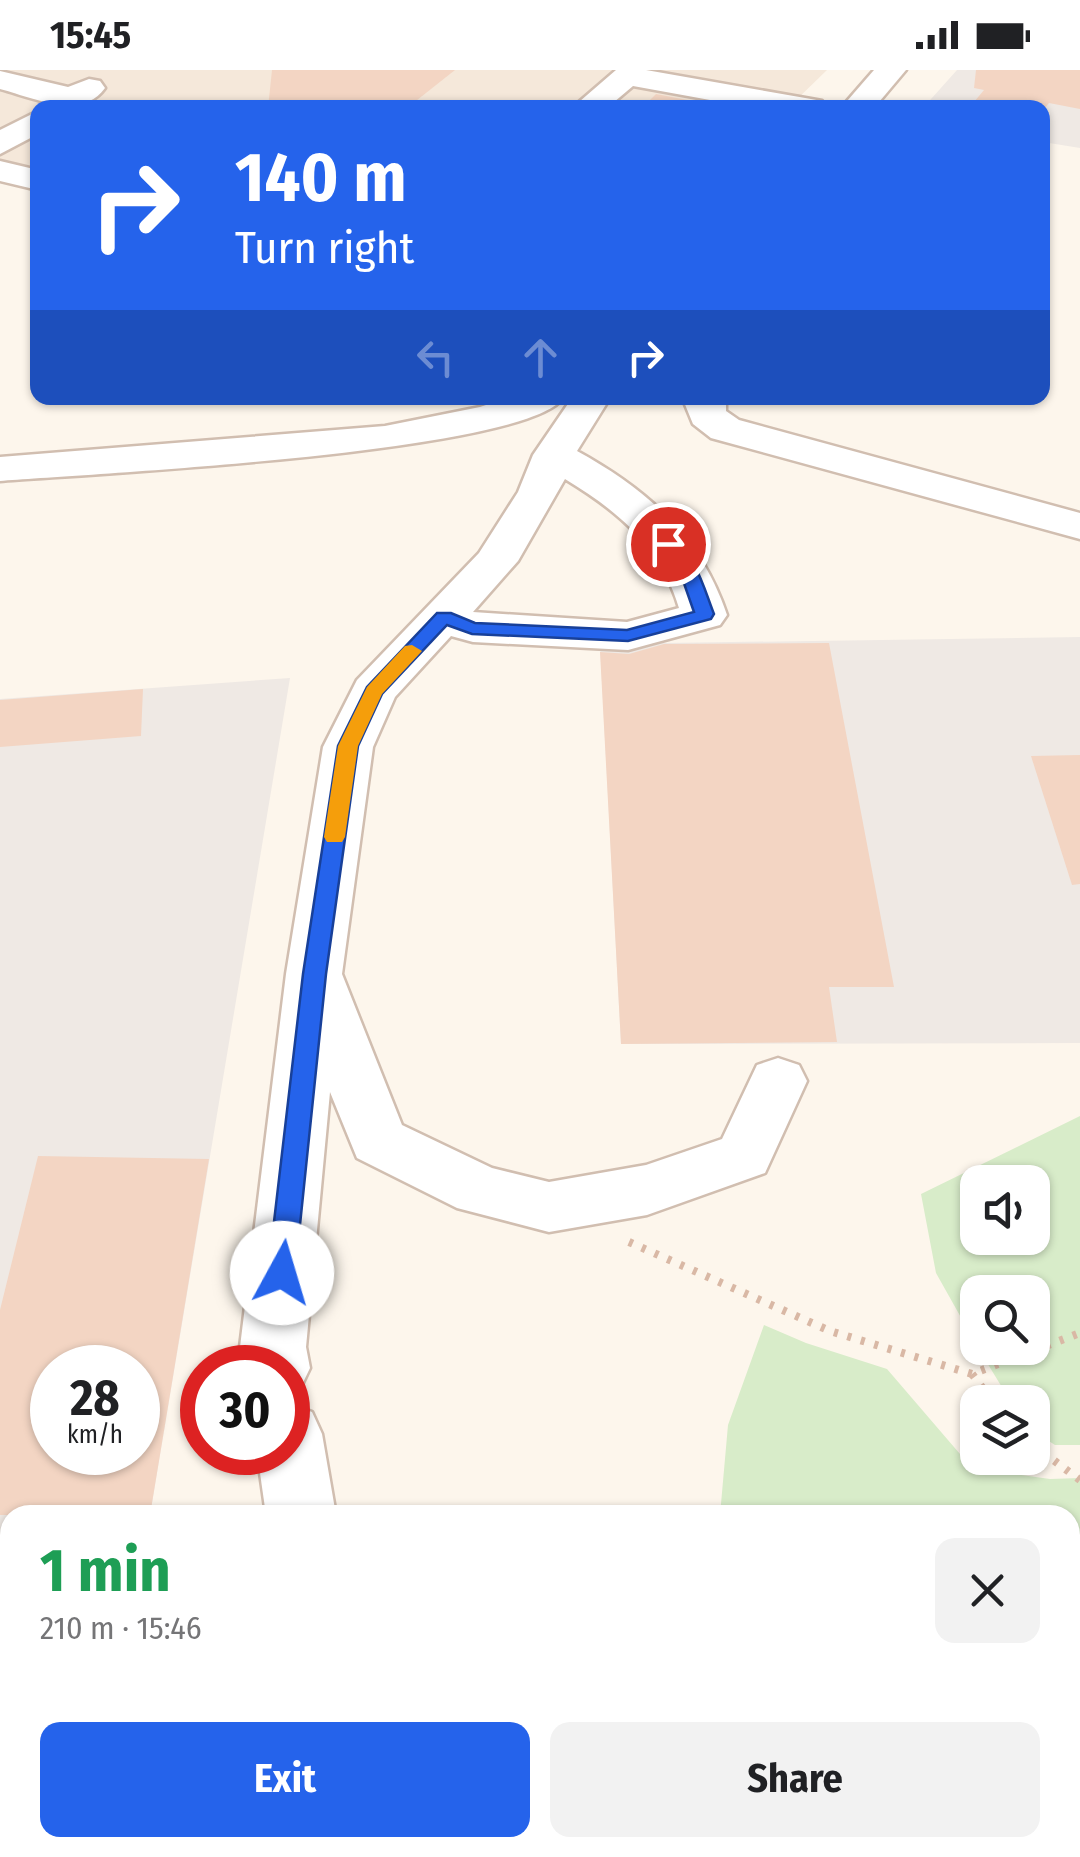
<!DOCTYPE html>
<html lang="en">
<head>
<meta charset="utf-8">
<style>
	:root { --surface:#fff; --page:#f2f2f2; --text:#202124; --muted:#757577; --accent:#2563eb }
	body { margin:0; font-family:"Fira Sans Condensed",sans-serif; background:var(--page); color:var(--text); height:100vh; display:flex; flex-direction:column; font-size:38px; white-space:nowrap }
	* { box-sizing:border-box; margin:0 }
	p { font-size:32px; color:var(--muted) }
	.icon { flex:none; width:55px; height:55px; fill:none; stroke:currentColor; stroke-width:2; stroke-linecap:round; stroke-linejoin:round }
	.map { position:relative; flex:1; overflow:hidden }
	.sheet { position:absolute; left:0px; top:1435px; width:1080px; height:352px; display:flex; flex-direction:column; background:var(--surface); border-radius:30px 30px 0 0; box-shadow:0 2px 8px #0004 }
	.sheet>* { flex:none }
	.top-card { position:absolute; left:30px; top:30px; width:1020px; height:305px; border-radius:20px; box-shadow:0 2px 8px #0004; background:#2563eb; color:#fff; overflow:hidden }
	.fabs { position:absolute; left:960px; top:1095px; display:grid; gap:20px }
	.fabs a { display:grid; place-items:center; width:90px; height:90px; border-radius:20px; background:var(--surface); box-shadow:0 2px 8px #0004; font-size:50px }
	.speed { position:absolute; left:30px; top:1275px; display:flex; gap:20px; font-size:50px; font-weight:700; text-align:center }
	.speed>* { display:grid; place-content:center; width:130px; height:130px; border-radius:50%; background:var(--surface); box-shadow:0 2px 8px #0004; line-height:1 }
	.speed small { font-size:25px; font-weight:400 }
	.speed .limit { border:15px solid #d22; background:#fff; color:#111 }
	.pin { position:absolute; display:grid; place-items:center; width:85px; height:85px; color:#fff; margin:-42px; border:5px solid #fff; border-radius:50%; box-shadow:0 2px 10px #0007 }
	.me { position:absolute; width:110px; margin:-55px; rotate:6deg; stroke-linejoin:round; filter:drop-shadow(0 0 8px #0008) }
	.turn { display:flex; align-items:center; gap:35px; height:210px; padding:0 40px; font-size:45px }
	.turn .icon { width:130px; height:130px; stroke-width:2.5 }
	.turn b { display:block; font-size:70px; line-height:85px }
	.lanes { display:flex; align-items:center; height:95px; padding:0 40px; background:#0003; justify-content:center; gap:50px; direction:ltr }
	.lanes .off { opacity:.35 }
	.round { display:grid; place-items:center; flex:none; width:105px; height:105px; border-radius:20px; background:var(--page) }
	.overview { display:flex; align-items:center; justify-content:space-between; height:170px; padding:0 40px }
	h1 { font-size:60px; font-weight:700; line-height:75px; color:#1e9e55 }
	.primary-button { display:flex; gap:20px; margin-top:auto; padding:20px 40px }
	.primary-button a { flex:1; height:115px; border-radius:20px; background:var(--accent); color:#fff; font-size:40px; font-weight:700; line-height:115px; text-align:center }
	.primary-button a+a { background:var(--page); color:var(--text) }
	.status { display:flex; justify-content:space-between; align-items:center; height:70px; padding:0 50px; background:var(--surface); direction:ltr }
	.status svg { height:28px; fill:currentColor }
	.map>svg:first-child { display:block }
</style>
</head>
<body>
<div class="status"><b>15:45</b><svg viewBox="0 0 49 12"><path d="M0 12V9h3v3zM5 12V6h3v6zM10 12V3h3v9zM15 12V0h3v12zM26 1h20v11H26zM47 4h2v5h-2z"/></svg></div>
<div class="map">
<svg width="1080" height="1787" viewBox="0 0 1080 1787">
	<rect width="100%" height="100%" fill="#fdf6ec"/>
	<path fill="#f5e8da" d="M0,0H827L788,38H38L37,109L0,99Z"/>
	<g fill="#efe9e4" fill-rule="evenodd">
		<path d="M957,0H1080V78L1043,72L1042,38H923Z"/>
		<path d="M1080,567V973L621,974L600,574Z"/>
		<path d="M290,608L150,1445H10V1778H93L91,1787H0V629ZM52,1298H138V1382H52Z"/>
	</g>
	<g fill="#d8ecc9" fill-rule="evenodd">
		<path d="M1080,1046V1375H1055L1033,1361L1032,1332H1011L978,1278H1032V1222H978L977,1276L936,1203L921,1124ZM978,1112H1032V1168H978Z"/>
		<path d="M764,1255L806,1273L887,1299L972,1398L1050,1409L1080,1408V1787H735L730,1778H1070V1445H720L728,1355Z"/>
	</g>
	<g fill="#f3d5c3" fill-rule="evenodd">
		<path d="M272,0H455L407,38H268Z"/>
		<path d="M976,0H1080V39L1049,33L1045,38H969L984,20L974,18Z"/>
		<path d="M656,24L703,33L698,38H642Z"/>
		<path d="M829,573L894,917H829L837,972L621,974L600,582L629,584L664,574Z"/>
		<path d="M143,619L141,666L0,677V630Z"/>
		<path d="M1080,685V814L1072,815L1031,686Z"/>
		<path d="M38,1086L209,1089L150,1445H0V1240ZM52,1298H138V1382H52Z"/>
	</g>
	<g fill="none" stroke-linecap="round" stroke-linejoin="round">
		<g stroke="#d1beb0" stroke-width="5">
			<g id="minor">
				<path d="M616,0H646L811,29L822,31L826,38H754L633,16L607,38H572Z"/>
				<path d="M874,0H906L874,38H841Z"/>
				<path d="M0,1L68,17L89,9L100,11L105,18C82,51 31,27 0,19Z"/>
				<path d="M38,41V64L0,84V60Z"/>
				<path d="M0,91L38,100V120L0,111Z"/>
				<path d="M507,328H563C525,383 86,404 0,411V387L385,356L480,337Z"/>
				<path d="M572,328H610L577,381C648,420 701,467 727,545L720,555L628,580L473,572L451,566L395,627L373,677L342,904L402,1055L492,1098L549,1112L646,1095L722,1069L757,995L778,988L799,995L807,1011L765,1103L647,1145L549,1162L457,1138L357,1088L330,1022L306,1277L310,1298L300,1319L288,1323V1298H244L240,1277L286,904L323,677L357,610L479,483L518,422L533,385ZM565,409C618,441 661,477 679,538L627,552L473,542L518,491Z"/>
				<path d="M687,328H726V341L739,350L1080,443V469L711,368L693,354L684,332Z"/>
				<path d="M288,1333L312,1342L322,1364L336,1445H266L257,1382H288Z"/>
			</g>
		</g>
		<g stroke="#d9b8a5" stroke-width="8" stroke-dasharray="4 10" stroke-linecap="butt">
			<path d="M629,1172L830,1261L972,1304L1080,1263"/>
			<path d="M972,1304L993,1332"/>
			<path d="M1032,1374L1080,1410"/>
			<path d="M429,1778L433,1787"/>
			<path d="M269,1787L271,1778"/>
		</g>
		<use href="#minor" fill="#fff" fill-rule="evenodd"/>
	</g>
	<path fill="#2563eb" stroke="#184099" stroke-width="2.5" d="M668,469C695,480 704,519 714,544L711,549L628,571L472,564L447,555L382,624L358,676L326,904L295,1203L291,1211L282,1214L272,1211L268,1203L303,904L338,676L367,617L437,543H451L475,553L627,560L694,542L679,499L659,474Z"/>
	<path fill="#f59e0b" d="M412,575L422,581L382,624L358,676L345,767L342,772H327L324,767L338,676L367,617L405,576Z"/>
</svg>
<div class="fabs">
<a><svg class="icon" aria-label="sound" viewBox="0 0 24 24"><path d="M4 9h4l5-4v14l-5-4H4zM17 9q2 3 0 6"/></svg></a>
<a><svg class="icon" aria-label="search" viewBox="0 0 24 24"><circle cx="10" cy="10" r="6"/><path d="M15 15l6 6"/></svg></a>
<a><svg class="icon" aria-label="layers" viewBox="0 0 24 24"><path d="M12 4l9 5-9 5-9-5zM3 14l9 5 9-5"/></svg></a>
</div>
<div class="speed"><div>28<small>km/h</small></div><div class="limit">30</div></div>
<div class="pin" style="left:668px;top:474px;background:#d93025"><svg class="icon" aria-label="arrive" viewBox="0 0 24 24"><path d="M6 21V4h12l-3 4 3 4H6"/></svg></div>
<svg class="me" style="left:282px;top:1203px" viewBox="-20 -20 40 40"><circle r="19" fill="#fff"/><path d="M0-13L10 11 0 6-10 11z" fill="#2563eb"/></svg>
<div class="top-card">
<div class="turn"><svg class="icon" aria-label="right" viewBox="0 0 24 24"><path d="M7 20v-9h11M14 6l5 5-5 5"/></svg><div><b>140 m</b>Turn right</div></div>
<div class="lanes"><svg class="icon off" aria-label="left" viewBox="0 0 24 24"><path d="M17 20v-9H6M10 6l-5 5 5 5"/></svg><svg class="icon off" aria-label="ahead" viewBox="0 0 24 24"><path d="M12 20V5M6 11l6-6 6 6"/></svg><svg class="icon" aria-label="right" viewBox="0 0 24 24"><path d="M7 20v-9h11M14 6l5 5-5 5"/></svg></div>
</div>
<section class="sheet">
<div class="overview"><div><h1>1 min</h1><p>210 m · 15:46</p></div><a class="round"><svg class="icon" aria-label="close" viewBox="0 0 24 24"><path d="M6 6l12 12M18 6L6 18"/></svg></a></div>
<div class="primary-button"><a>Exit</a><a>Share</a></div>
</section>
</div>
</body>
</html>
